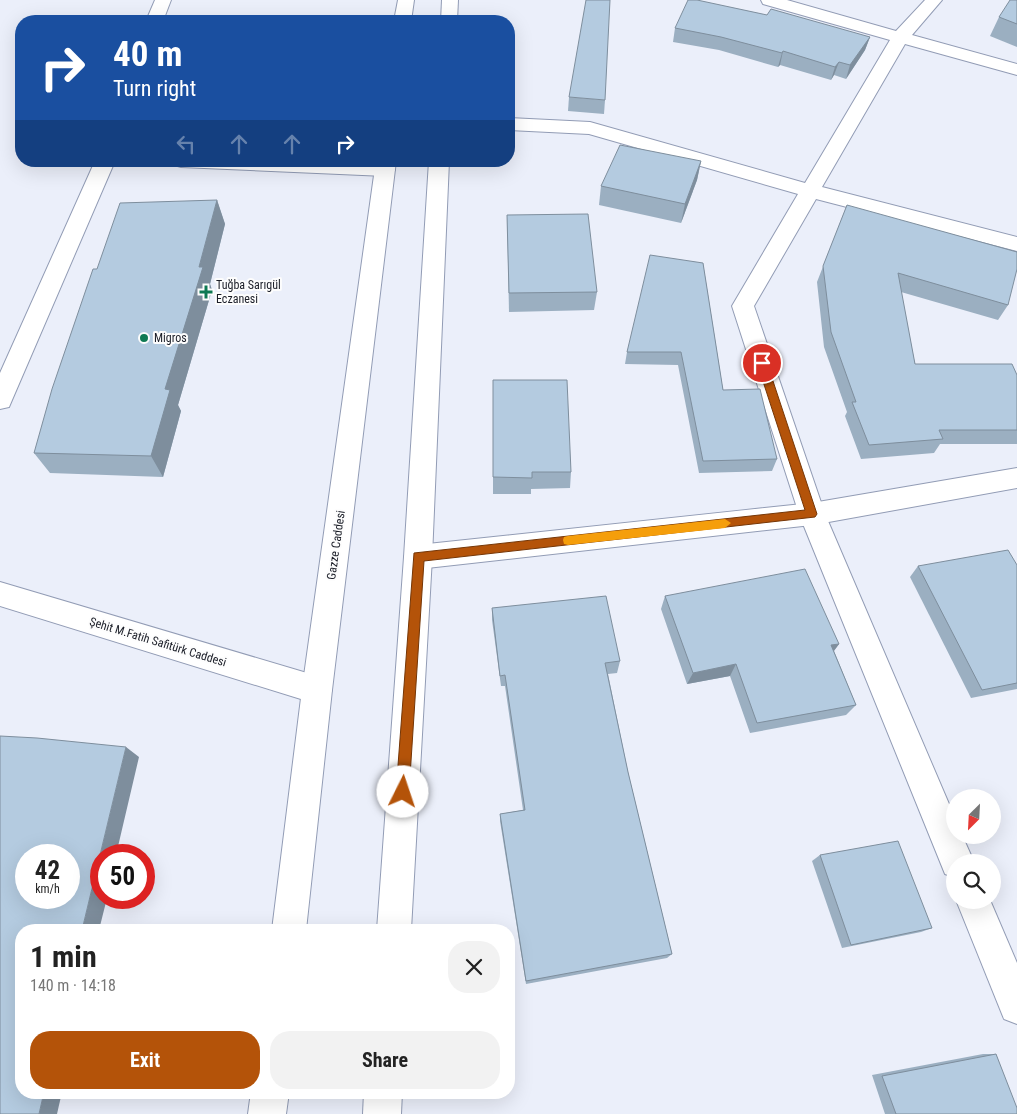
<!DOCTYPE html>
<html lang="en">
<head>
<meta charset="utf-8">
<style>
	:root { --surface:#fff; --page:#f2f2f2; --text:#222; --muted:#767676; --accent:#b45309 }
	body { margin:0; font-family:"Roboto Condensed",sans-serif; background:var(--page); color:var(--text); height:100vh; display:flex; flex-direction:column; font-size:19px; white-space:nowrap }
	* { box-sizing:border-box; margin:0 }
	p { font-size:16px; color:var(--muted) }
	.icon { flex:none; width:28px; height:28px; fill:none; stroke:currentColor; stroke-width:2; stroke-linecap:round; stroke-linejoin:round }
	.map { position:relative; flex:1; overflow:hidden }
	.details { position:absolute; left:15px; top:924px; width:500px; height:175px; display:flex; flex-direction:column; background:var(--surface); border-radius:20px; box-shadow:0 5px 20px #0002 }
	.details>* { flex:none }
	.hud { position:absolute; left:15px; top:15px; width:500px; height:152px; border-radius:20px; box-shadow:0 5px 20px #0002; background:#1a4fa0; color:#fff; overflow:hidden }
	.needle { width:32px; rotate:204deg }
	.fabs { position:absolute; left:946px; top:789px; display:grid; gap:10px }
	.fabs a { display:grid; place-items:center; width:55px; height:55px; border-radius:50%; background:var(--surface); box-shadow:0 5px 20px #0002; font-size:25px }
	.speed { position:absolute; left:15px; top:844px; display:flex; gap:10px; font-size:25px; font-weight:700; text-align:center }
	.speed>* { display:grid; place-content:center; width:65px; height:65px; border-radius:50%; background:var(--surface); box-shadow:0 5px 20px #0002; line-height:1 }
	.speed small { font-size:12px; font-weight:400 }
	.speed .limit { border:8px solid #d22; background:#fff; color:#111 }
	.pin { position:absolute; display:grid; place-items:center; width:42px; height:42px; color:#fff; margin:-21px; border:2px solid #fff; border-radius:50%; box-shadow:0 1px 5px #0007 }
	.me { position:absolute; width:55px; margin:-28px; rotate:4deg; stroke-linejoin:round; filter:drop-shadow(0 0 4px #0008) }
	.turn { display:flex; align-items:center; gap:18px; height:105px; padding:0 15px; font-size:22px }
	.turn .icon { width:65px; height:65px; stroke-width:2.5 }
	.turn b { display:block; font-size:35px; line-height:42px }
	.lanes { display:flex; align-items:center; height:48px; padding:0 15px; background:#0003; justify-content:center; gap:25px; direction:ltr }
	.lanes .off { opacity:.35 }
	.round { display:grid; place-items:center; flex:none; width:52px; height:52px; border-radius:20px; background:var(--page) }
	.overview { display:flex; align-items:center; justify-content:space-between; height:85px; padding:0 15px }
	h1 { font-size:30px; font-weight:700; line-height:38px }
	.primary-button { display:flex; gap:10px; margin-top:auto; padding:10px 15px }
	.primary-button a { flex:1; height:58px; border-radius:20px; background:var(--accent); color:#fff; font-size:20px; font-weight:700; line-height:58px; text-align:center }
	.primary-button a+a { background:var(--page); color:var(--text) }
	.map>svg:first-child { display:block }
</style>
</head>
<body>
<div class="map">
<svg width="1017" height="1114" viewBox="0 0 1017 1114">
	<rect width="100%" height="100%" fill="#ebeffa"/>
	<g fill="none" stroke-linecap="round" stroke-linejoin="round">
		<g stroke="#929cb5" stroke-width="2">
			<g id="minor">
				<path d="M155,0H171L163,21H146Z"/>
				<path d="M761,0H787L896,31L925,0H942L912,35L1017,64V75L905,44L822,187L1017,237V251L816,199L754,306L825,514L955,818V835H962L974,862H955V878L945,874L799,514L732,306L798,194L589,134L509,130V118L590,122L805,183L890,40L763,4Z"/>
				<path d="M95,161H115L12,400L9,407L0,409V373Z"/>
				<path d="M171,161H326L385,164L392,166L395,170L392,174L385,176L181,167L174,165Z"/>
				<path d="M956,900H990L1017,963V1024L1004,1019Z"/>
			</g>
		</g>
		<g stroke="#929cb5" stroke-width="2">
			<g id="tertiary">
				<path d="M1017,468V488L812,525L418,569L408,565L404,557L408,549L418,545L812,503Z"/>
				<path d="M0,582L317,676L328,680L332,690L328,700L317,704L0,606Z"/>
			</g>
		</g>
		<g stroke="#929cb5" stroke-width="2">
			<g id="secondary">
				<path d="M398,0H414L411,21H394Z"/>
				<path d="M442,0H458L457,21H441Z"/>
				<path d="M376,161H396L332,690L306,930H272L302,690Z"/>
				<path d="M429,161H449L432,557L411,930H377L404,557Z"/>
				<path d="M251,1092H289L286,1114H248Z"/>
				<path d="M364,1092H402L401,1114H363Z"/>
			</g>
		</g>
		<use href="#minor" fill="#fff" fill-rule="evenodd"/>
		<use href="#tertiary" fill="#fff" fill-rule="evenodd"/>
		<use href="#secondary" fill="#fff" fill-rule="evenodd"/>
	</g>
	<g fill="#9bafc1">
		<path d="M1017,0V47L990,36L999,17Z"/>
		<path d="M767,15L870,37L865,50L846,79L834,75L831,80L780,65L778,67L719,50L673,42L675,28Z"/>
		<path d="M569,97L605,100L604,114L568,111Z"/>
		<path d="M701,161L697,180L681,223L599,205L601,186Z"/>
		<path d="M217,200L225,224L210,284L212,290L178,405L181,411L163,477L50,473L34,453Z"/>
		<path d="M847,205L1008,305L998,320L901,292L915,364L1017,375V444H940L934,453L861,459L845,416L847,412L824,347L817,282Z"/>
		<path d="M507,215L597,292L594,310L509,312Z"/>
		<path d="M703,263L723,390L777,459L772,471L699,473L678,365L625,364L627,352Z"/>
		<path d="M493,380L571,472L570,488L531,489V494H493Z"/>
		<path d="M1017,565V689L971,698L910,577L918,566Z"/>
		<path d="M665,596L839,644L834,651L856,705L846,715L750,733L730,676L687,684L661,609Z"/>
		<path d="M492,608L620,661L617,673L608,674L628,772L672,954L667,958L526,984L500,821V814L523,810L505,686H501L492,620Z"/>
		<path d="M820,855L932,928L921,932L842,948L812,861Z"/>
		<path d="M983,1054H996L1017,1114H885L872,1075Z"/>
	</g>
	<g fill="#7e8e9d">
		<path d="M870,37L865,50L846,79L850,65Z"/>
		<path d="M783,51L780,65L778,67L782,53Z"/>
		<path d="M839,62L834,75L831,80L835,67Z"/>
		<path d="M701,161L697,180L681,223L685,204Z"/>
		<path d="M217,200L225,224L210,284L212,290L178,405L181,411L163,477L151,456L165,389L199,267Z"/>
		<path d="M839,644L830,656L831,645Z"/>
		<path d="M736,664L730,676L687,684L693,673Z"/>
		<path d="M126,747L139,757L116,855H101V898H107L99,930H82Z"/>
		<path d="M44,1092H62L57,1114H39Z"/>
	</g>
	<g fill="#b4cbe0" stroke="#7e8e9d" fill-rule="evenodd">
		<path d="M586,0H610L605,100L569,97Z"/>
		<path d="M688,0H697L767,15L771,9L870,37L850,65L839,62L835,67L783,51L782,53L721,37L675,28Z"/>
		<path d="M1010,0H1017V24L999,17Z"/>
		<path d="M620,145L701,161L685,204L601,186Z"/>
		<path d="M217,200L199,267H203L165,389L170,390L151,456L34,453L52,389L93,269H97L120,203Z"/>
		<path d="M847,205L1017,252V269L1008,305L898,273L915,364H1012L1017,375V430H939L943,439L869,445L852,402H856L831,332L823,266Z"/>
		<path d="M588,214L597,292L509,293L507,215Z"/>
		<path d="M650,255L703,263L723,390L760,389L777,459L703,461L681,352H627Z"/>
		<path d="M493,380H567L571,472H532V478L493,477Z"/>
		<path d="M1008,550L1017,565V683L982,690L918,566Z"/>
		<path d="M805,569L839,644L831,645L856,705L757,723L736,664L693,673L665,596Z"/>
		<path d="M606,596L620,661L605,663L628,772L672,954L526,981L500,814L525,810L505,675L500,676L492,608Z"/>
		<path d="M0,736L37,738L126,747L82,930H21V1092H44L39,1114H0ZM26,855H69V898H26Z"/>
		<path d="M898,841L932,928L851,945L820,855Z"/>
		<path d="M996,1054L1017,1108V1114H896L882,1076Z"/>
	</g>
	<path fill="#b45309" stroke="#753606" d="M762,359L767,363L817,514L815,517L424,561L409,792L407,797L403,799L398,797L396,792L414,553L805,510L757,363Z"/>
	<path fill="#f59e0b" d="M725,519L731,523L725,528L568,545L564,544L563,540L564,537L568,536Z"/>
	<g fill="#0e7953" stroke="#fdfdfd" stroke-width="2">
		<path d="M203.5 284.5h5v5h5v5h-5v5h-5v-5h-5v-5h5z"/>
		<circle cx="144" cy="338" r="5"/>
	</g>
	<g text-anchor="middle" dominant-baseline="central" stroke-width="4" stroke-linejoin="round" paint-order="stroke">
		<g font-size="12" fill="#1a1d27" stroke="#fdfdfd" text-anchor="start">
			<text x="216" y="285">Tuğba Sarıgül<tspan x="216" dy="14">Eczanesi</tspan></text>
			<text x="154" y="338">Migros</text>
		</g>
		<g font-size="12" fill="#1a1d27" stroke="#fdfdfd">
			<text transform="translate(336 545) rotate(-82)">Gazze Caddesi</text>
			<text transform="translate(158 642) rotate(17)">Şehit M.Fatih Safitürk Caddesi</text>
		</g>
	</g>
</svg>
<div class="fabs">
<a><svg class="needle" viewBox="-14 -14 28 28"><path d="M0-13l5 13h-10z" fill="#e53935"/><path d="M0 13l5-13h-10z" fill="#767676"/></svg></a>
<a><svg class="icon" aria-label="search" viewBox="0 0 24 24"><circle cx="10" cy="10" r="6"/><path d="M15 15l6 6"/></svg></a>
</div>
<div class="speed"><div>42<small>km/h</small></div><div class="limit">50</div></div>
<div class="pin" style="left:762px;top:363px;background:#d93025"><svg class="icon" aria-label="arrive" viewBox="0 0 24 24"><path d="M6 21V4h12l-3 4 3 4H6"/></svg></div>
<svg class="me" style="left:403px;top:792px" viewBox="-20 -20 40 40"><circle r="19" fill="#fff"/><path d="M0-13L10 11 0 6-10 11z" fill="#b45309"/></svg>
<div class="hud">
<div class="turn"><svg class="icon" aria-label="right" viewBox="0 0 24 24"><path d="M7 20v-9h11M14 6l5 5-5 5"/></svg><div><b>40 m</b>Turn right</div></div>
<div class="lanes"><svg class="icon off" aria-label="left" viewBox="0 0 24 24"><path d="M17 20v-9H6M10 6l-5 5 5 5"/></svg><svg class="icon off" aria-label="ahead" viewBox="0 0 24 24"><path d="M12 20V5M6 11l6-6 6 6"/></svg><svg class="icon off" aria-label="ahead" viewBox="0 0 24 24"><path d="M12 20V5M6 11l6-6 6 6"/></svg><svg class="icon" aria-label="right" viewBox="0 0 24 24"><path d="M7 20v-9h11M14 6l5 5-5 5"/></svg></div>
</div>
<section class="details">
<div class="overview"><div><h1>1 min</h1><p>140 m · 14:18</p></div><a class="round"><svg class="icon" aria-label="close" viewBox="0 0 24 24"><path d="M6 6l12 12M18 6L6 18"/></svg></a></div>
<div class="primary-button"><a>Exit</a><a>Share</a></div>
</section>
</div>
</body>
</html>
